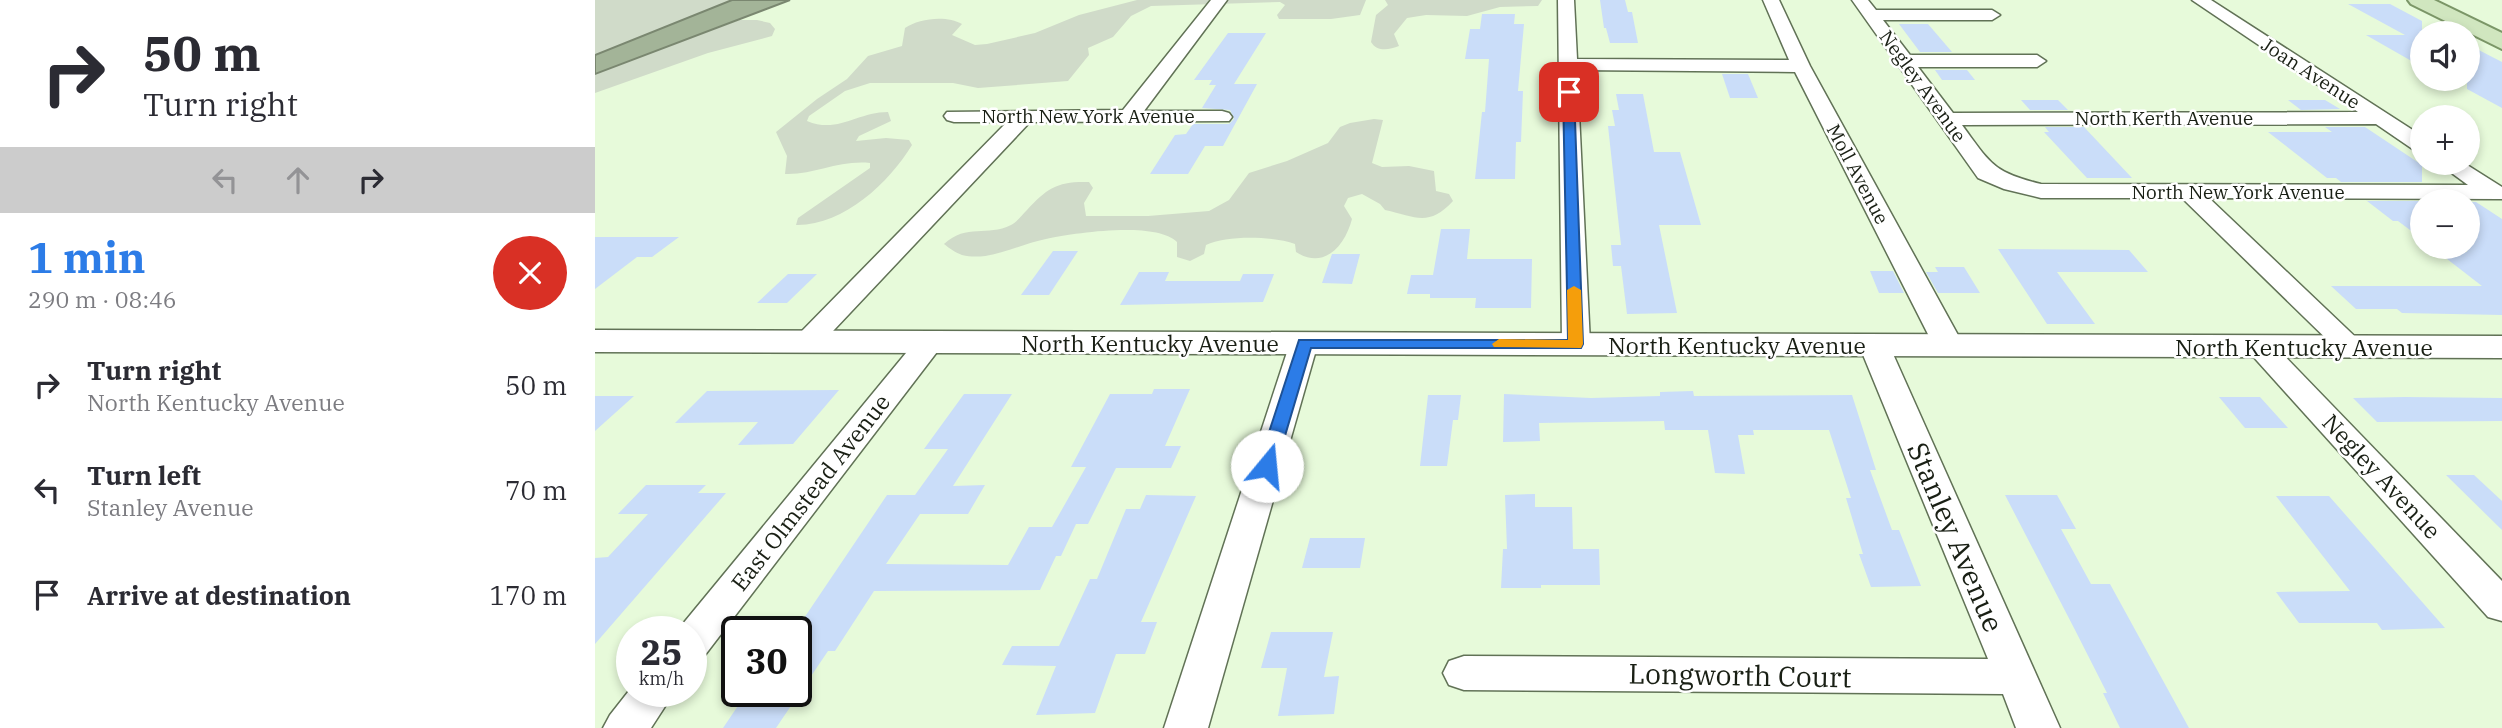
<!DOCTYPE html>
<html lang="en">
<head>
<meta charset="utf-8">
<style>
	:root { --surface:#fff; --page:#f2f2f3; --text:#2b2b33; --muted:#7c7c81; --accent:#2c7ce7 }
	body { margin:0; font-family:"IBM Plex Serif",serif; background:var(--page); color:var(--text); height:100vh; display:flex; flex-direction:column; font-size:26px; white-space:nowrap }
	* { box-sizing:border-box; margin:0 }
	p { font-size:23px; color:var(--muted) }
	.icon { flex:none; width:38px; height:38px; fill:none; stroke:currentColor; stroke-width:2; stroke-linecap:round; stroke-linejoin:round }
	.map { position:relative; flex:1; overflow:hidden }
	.details { display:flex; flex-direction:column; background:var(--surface); width:595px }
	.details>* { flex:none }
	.guide { background:#fff; color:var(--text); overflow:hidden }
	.tools { position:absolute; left:1815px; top:21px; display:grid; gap:14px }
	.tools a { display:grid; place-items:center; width:70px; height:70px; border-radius:50%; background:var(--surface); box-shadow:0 4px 10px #0003; font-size:35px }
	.speed { position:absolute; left:21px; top:616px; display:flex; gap:14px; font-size:35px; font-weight:700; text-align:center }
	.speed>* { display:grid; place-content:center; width:91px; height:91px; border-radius:50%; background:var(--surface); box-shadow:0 4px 10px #0003; line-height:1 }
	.speed small { font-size:18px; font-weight:400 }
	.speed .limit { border:4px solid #111; border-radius:10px; background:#fff; color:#111 }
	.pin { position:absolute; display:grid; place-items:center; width:60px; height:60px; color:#fff; margin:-30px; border-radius:14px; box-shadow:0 4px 10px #0006 }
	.me { position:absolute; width:77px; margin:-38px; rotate:17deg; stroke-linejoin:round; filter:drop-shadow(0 0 5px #0008) }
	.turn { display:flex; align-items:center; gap:24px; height:147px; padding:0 28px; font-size:32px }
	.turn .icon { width:91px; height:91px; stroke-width:2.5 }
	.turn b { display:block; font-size:49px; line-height:60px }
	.lanes { display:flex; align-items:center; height:66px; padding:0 28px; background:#0003; justify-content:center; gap:35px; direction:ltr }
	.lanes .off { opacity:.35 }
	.round { display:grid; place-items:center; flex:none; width:74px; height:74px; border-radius:37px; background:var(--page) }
	.head { display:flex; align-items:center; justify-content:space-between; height:119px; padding:0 28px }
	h1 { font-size:42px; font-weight:700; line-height:52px; color:var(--accent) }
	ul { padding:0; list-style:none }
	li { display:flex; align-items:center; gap:21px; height:105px; padding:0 28px }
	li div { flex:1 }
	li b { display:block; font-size:26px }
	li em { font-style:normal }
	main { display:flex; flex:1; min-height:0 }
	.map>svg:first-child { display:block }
</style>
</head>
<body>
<main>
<section class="details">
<div class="guide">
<div class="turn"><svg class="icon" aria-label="right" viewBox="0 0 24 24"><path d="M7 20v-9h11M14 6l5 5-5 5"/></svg><div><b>50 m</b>Turn right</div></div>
<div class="lanes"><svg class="icon off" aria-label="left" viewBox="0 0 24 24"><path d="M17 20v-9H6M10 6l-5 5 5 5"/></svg><svg class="icon off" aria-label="ahead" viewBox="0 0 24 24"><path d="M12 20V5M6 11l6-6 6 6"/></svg><svg class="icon" aria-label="right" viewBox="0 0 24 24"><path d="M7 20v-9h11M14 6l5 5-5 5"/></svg></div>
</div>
<div class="head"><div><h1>1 min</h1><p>290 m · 08:46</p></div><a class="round" style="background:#d93025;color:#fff"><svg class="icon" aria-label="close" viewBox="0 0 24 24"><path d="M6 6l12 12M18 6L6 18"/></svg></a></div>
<ul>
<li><svg class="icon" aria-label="right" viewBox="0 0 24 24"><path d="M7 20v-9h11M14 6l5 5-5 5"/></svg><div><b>Turn right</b><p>North Kentucky Avenue</p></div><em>50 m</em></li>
<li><svg class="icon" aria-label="left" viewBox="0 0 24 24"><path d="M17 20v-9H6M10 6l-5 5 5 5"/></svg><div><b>Turn left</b><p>Stanley Avenue</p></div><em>70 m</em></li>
<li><svg class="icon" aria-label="arrive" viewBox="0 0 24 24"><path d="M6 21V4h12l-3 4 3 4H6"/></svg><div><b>Arrive at destination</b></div><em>170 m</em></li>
</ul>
</section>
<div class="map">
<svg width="1907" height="728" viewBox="0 0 1907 728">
	<rect width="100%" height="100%" fill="#e7fada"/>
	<g fill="#d0dbc9">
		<path d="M0,0H137L0,55Z"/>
		<path d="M542,0H771L765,15L736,19H684L682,15L690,5L685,2L556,6L536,16L518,37L493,48L494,55L473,81L383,88L358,83H275L250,91L214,116L212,121C243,134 262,112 293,112L296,121L264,136L261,141L291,138L314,140L317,145C294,183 248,226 201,225L203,218L275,168V163C243,160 220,175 190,174L192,156L181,132L222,99L252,79L273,56L307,46L310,28C324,18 352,15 367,24L357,35L380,45L392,44L440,33L484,15Z"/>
		<path d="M790,0H947L943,6L905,7L872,16L831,15L812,18L799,34L804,46C794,50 782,52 776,42L781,15L793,5Z"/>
		<path d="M144,20H162L175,23L180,29L177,36L113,53L0,93V74Z"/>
		<path d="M779,119L788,120L777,163L787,167L814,166L839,171L841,191L854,194L858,201C834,227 821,217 790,210L785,204L767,194L753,198L749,206L757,219C750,246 729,270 701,252L700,244C678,236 632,235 611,245L609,254L595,261L582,257V242C560,221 480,233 451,239C424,244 395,262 367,255C361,253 354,248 349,244C372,223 392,237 416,225C422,222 427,215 432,210C452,188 463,181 494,182L498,188L489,203L491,216H553L614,211L634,200L654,173L692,161L733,143L745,127L755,123Z"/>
	</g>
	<path fill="#a3b498" stroke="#7a8770" stroke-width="2" d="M137,0H195L0,74V55Z"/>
	<g fill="#caddf9">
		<path d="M1005,0H1030L1033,12H1037L1043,43H1015L1011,28H1009Z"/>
		<path d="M1753,4H1795L1827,21V67L1771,35H1810Z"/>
		<path d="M887,14H920L919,24H929L923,91H928L926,142H921L920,179H880L887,112H890L894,59H870L875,29H885Z"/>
		<path d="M1304,24H1333L1357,52H1325Z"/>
		<path d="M633,33H671L639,84H662L628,146H610L593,174H555L580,135L591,134L598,124H634L639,119L635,110L607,108L621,85H614L617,80H599Z"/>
		<path d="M1872,44L1907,62V108L1872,89Z"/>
		<path d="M1340,70H1372L1380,80H1347Z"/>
		<path d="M1127,74H1153L1163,98H1135Z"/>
		<path d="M1021,94H1048L1059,152H1085L1106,225H1064L1082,313L1032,314L1026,266H1018L1016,245H1026L1013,126H1020L1017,110H1024Z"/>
		<path d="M1426,100H1463L1473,110H1435Z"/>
		<path d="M1693,100H1730L1745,109L1706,110Z"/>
		<path d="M1450,127H1489L1537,178H1492L1449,132H1454Z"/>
		<path d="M1730,127H1770L1827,165V182H1746L1741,178H1732L1673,132H1737Z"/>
		<path d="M1772,201H1827V239L1803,221H1798Z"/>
		<path d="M1872,202H1881L1907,219V315L1807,313L1802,309H1761L1736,286H1887L1843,252H1872Z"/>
		<path d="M846,229H875L872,259H937L936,308H880L881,298H835V294H812L816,275H838Z"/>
		<path d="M0,237H84L57,257H42L0,289Z"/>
		<path d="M1403,249L1534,250L1553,272H1462L1500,324H1452Z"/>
		<path d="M458,251H483L454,295H426Z"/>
		<path d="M737,254H765L757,284L727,283Z"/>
		<path d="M1340,267H1369L1385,293H1343L1331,272H1343Z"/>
		<path d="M1275,271H1298L1309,293H1284Z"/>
		<path d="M544,272H574L570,281H645L648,274H679L668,302L525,305Z"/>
		<path d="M193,274H222L192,303H162Z"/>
		<path d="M559,389H595L570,446H586L576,468H521L493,524H481L466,556H461L445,590L279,591L240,651H233L181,728H128L153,691H201V630L292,495H320L353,449H329L369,394H417L358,486L390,485L373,514H325L291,564L413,565L434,527H457L491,467H476L515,394H557Z"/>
		<path d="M244,390L198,444L143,445L163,422L80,423L112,391Z"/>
		<path d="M1098,391L1099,396L1257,395L1281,470H1275L1297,530H1304L1326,586L1276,587L1264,554H1268L1251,498H1256L1234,430H1158L1159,435H1143L1150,474L1120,473L1113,430H1070L1069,421L944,423L945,441L908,442L909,394L996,398L1065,396V392Z"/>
		<path d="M833,395H866L863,420H858L852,466H825Z"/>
		<path d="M0,396H39L0,431Z"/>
		<path d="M1624,397H1665L1693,428H1650Z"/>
		<path d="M1810,397L1907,398V421L1782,422L1758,398Z"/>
		<path d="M1851,475H1879L1907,501V530Z"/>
		<path d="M51,485H111L103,493H131L0,644V558L13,557L53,514H23Z"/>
		<path d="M940,494V507H977L978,549H1004L1005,585H946V588H906L908,549H912L910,495Z"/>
		<path d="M551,495L601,496L546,622H562L550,654H521L500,713L441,715L461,666L407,665L417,646H464L495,579H502L531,509H545Z"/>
		<path d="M1410,495H1462L1481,529H1466L1496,584H1515L1594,728H1525L1508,693H1512L1479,628Z"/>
		<path d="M1681,496H1734L1850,628L1787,630L1782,623H1704L1681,592L1755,591Z"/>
		<path d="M715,538H770L765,568H707Z"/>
		<path d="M676,632H738L729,677L744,676L739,714L683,716L692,668H666Z"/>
	</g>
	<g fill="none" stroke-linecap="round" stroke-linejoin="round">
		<g stroke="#617256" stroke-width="3">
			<g id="minor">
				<path d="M616,0H632L549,111H627L634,113L637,117L634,121L435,122L222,348L212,351L202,348L198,342L202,336L412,122H359L352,120L349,116L352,112L528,110Z"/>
				<path d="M963,0H979L982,59L1194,60L1168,0H1184L1215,66L1369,346L1364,352L1354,355L1344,352L1339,346L1200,72L982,70L995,344L991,350L981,353L971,350L967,344Z"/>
				<path d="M1257,0H1273L1281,10H1397L1405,15L1397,20H1288L1315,55H1442L1451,61L1442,67H1323L1358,113L1763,112L1597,0H1616L1827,136V151L1819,150L1781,124L1367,125C1396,164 1397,172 1446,184L1873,185L1843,163H1869L1907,187V199L1614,198L1771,347L1766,353L1756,356L1746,353L1587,198H1446L1409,189L1383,178Z"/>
				<path d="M335,333L345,336L349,342L345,348L110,655L96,659V632L82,631L325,336Z"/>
				<path d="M709,334L719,337L723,343L613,728H569L695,343L699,337Z"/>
				<path d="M1279,336L1289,339L1294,345L1465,728H1421L1408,694L869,690L854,685L848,673L854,661L869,656L1393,659L1264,345L1269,339Z"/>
				<path d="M1665,338L1675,341L1907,581V621L1893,617L1655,353L1650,347L1655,341Z"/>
				<path d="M37,687V691H80L56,728H8L15,715Z"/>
			</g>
		</g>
		<g stroke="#617256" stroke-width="3">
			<path id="tertiary" d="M0,330L1907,336V358L0,352Z"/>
		</g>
		<g stroke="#7b9667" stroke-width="4">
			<path id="primary" d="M1813,0H1839L1907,33V49L1816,4Z"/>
		</g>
		<use href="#minor" fill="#fff" fill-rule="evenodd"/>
		<use href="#tertiary" fill="#fff" fill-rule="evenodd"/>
		<use href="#primary" fill="#d0e6bf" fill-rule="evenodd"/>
	</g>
	<path fill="#2c7ce7" stroke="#1d5196" stroke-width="2" d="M974,89L979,92L988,344L986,348H716L681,466L672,472L666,470L663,466L704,340H973L968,92Z"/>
	<path fill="#f59e0b" d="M979,286L986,290L988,344L986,348L899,347L897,344L904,339L973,340L972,290Z"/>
	<g text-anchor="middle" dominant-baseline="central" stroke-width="5" stroke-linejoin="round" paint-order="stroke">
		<g font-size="19" fill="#191f14" stroke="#fff">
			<text transform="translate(1716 73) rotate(33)">Joan Avenue</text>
			<text transform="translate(1328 86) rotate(54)">Negley Avenue</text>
			<text x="493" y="116">North New York Avenue</text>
			<text x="1569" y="118">North Kerth Avenue</text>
			<text transform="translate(1263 174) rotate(62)">Moll Avenue</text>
			<text x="1643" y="192">North New York Avenue</text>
		</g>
		<g font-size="23" fill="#191f14" stroke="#fff">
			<text x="555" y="343">North Kentucky Avenue</text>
			<text x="1142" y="345">North Kentucky Avenue</text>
			<text x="1709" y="347">North Kentucky Avenue</text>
			<text transform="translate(1787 476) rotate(47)">Negley Avenue</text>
			<text transform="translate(215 492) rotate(-52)">East Olmstead Avenue</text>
		</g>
		<g font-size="28" fill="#191f14" stroke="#fff">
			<text transform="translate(1361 537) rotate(67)">Stanley Avenue</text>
			<text transform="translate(1145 675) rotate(1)">Longworth Court</text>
		</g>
	</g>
</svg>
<div class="tools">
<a><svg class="icon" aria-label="sound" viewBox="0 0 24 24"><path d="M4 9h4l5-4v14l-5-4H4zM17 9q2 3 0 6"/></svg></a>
<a>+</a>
<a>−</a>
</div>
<div class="speed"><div>25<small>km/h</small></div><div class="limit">30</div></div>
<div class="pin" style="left:974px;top:92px;background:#d93025"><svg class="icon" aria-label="arrive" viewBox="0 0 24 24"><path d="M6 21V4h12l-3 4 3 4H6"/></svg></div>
<svg class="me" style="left:672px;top:466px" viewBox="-20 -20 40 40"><circle r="19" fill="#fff"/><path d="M0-13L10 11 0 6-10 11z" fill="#2c7ce7"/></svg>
</div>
</main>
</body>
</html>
